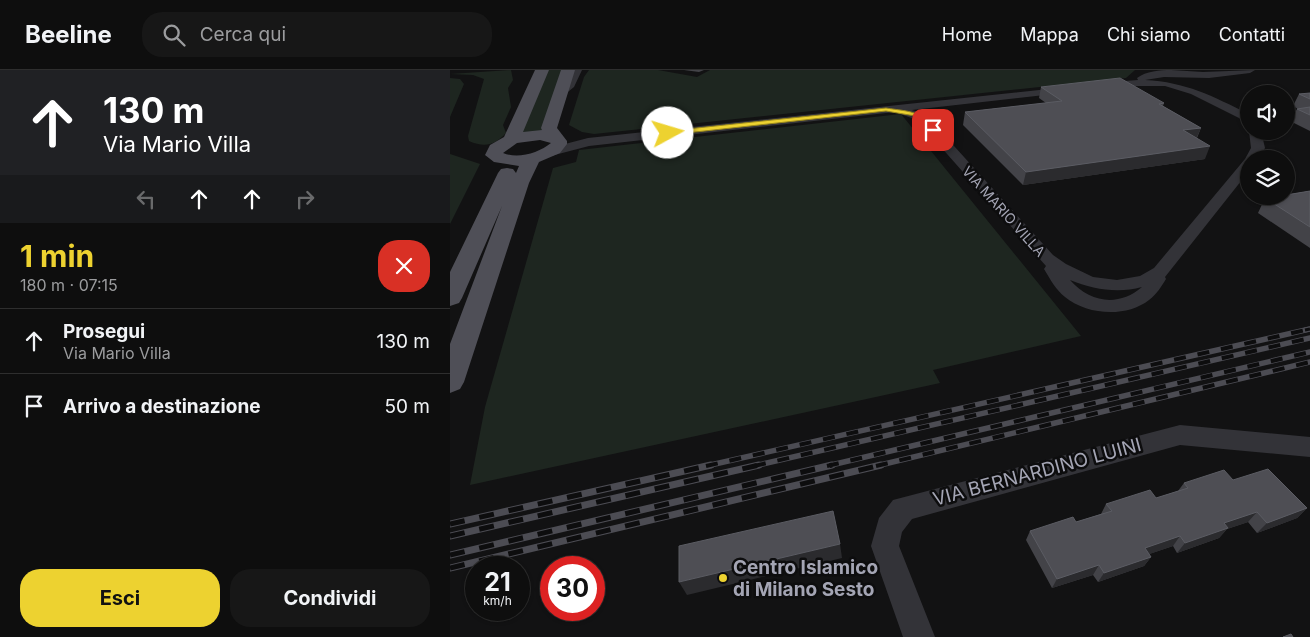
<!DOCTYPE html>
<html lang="it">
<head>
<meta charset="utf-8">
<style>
	:root { --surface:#0e0e0e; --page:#171717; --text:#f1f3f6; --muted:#9b9c9e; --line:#2e2e2e; --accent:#edd230 }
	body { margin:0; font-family:Inter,sans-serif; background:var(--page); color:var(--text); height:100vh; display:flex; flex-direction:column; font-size:19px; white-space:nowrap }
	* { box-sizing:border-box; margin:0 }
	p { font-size:16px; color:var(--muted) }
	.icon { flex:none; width:28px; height:28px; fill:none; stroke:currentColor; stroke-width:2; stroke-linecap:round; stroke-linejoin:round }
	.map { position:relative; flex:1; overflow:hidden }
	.details { display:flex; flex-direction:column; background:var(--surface); width:450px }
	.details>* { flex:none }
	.hud { background:#202124; color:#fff; overflow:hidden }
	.tools { position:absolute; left:790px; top:15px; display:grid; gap:10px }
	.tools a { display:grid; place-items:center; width:55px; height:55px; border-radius:50%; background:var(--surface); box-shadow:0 1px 4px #0004,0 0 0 1px var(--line); font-size:25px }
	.speed { position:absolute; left:15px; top:486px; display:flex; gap:10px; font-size:25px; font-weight:700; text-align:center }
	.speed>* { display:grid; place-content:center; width:65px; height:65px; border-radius:50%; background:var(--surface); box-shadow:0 1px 4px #0004,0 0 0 1px var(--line); line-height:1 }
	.speed small { font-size:12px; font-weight:400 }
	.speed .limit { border:8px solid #d22; background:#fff; color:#111 }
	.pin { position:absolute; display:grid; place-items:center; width:42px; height:42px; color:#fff; margin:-21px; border-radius:10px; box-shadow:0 2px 8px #0006 }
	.me { position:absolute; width:55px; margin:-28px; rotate:84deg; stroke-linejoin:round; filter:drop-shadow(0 0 4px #0008) }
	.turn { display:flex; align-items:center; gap:18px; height:105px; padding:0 20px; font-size:22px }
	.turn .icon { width:65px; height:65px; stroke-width:2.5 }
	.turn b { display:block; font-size:35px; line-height:42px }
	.lanes { display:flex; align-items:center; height:48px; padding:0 20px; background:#0003; justify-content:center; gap:25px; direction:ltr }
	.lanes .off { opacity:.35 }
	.round { display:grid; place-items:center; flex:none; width:52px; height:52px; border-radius:20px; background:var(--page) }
	.summary { display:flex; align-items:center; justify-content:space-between; height:85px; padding:0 20px }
	h1 { font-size:30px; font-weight:700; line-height:38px; color:var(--accent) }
	.primary-button { display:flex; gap:10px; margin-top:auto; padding:10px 20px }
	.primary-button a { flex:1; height:58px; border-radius:20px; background:var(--accent); color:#111; font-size:20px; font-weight:700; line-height:58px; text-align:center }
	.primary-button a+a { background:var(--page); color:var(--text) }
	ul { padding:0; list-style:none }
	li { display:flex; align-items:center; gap:15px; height:65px; padding:0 20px; border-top:1px solid var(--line) }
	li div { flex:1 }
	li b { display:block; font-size:19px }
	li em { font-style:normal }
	header { display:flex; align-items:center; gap:30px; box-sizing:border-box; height:70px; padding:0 25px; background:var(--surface); border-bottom:1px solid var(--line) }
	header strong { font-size:24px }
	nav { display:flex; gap:28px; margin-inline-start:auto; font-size:18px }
	.search { width:350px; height:45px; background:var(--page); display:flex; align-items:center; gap:12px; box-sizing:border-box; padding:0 18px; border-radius:20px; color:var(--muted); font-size:19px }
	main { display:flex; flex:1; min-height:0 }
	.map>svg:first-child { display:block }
</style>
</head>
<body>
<header>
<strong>Beeline</strong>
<div class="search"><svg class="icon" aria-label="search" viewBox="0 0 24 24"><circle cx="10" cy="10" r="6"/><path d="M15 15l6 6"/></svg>Cerca qui</div>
<nav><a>Home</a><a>Mappa</a><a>Chi siamo</a><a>Contatti</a></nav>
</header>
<main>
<section class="details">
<div class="hud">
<div class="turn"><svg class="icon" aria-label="ahead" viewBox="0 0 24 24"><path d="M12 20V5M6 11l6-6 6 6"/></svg><div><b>130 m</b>Via Mario Villa</div></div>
<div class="lanes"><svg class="icon off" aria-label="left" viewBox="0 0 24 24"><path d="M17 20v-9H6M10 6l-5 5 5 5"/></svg><svg class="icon" aria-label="ahead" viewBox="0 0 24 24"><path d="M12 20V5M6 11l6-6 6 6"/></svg><svg class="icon" aria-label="ahead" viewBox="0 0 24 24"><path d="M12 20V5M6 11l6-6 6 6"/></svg><svg class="icon off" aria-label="right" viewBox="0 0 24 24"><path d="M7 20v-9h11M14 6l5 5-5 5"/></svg></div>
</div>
<div class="summary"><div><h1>1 min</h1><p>180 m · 07:15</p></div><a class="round" style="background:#d93025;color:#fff"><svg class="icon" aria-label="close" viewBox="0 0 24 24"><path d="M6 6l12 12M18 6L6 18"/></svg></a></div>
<ul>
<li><svg class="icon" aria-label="ahead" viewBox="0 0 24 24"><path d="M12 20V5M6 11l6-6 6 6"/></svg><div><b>Prosegui</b><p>Via Mario Villa</p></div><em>130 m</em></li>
<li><svg class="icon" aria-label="arrive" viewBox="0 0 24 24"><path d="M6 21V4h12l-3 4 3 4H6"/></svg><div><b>Arrivo a destinazione</b></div><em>50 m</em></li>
</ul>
<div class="primary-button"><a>Esci</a><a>Condividi</a></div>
</section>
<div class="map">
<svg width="860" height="567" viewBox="0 0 860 567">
	<rect width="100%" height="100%" fill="#121213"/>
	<g fill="#1e2620">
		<path d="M61,0L63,10L58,18L61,37L53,55L56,63C45,75 35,78 19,71L18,66L34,9L23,5L0,4Z"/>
		<path d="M98,0H114L91,63L70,65Z"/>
		<path d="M139,0H208L247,7L260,0H685L676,8L144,64L132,62L119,55L134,7Z"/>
		<path d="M0,8L10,9L14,14L0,47Z"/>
		<path d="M451,44L631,266L483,300L490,313L20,415L35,337L103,98L126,92L129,80Z"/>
		<path d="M0,84L30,94L0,154Z"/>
	</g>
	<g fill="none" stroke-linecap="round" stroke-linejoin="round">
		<g fill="#333338" fill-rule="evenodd">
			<path d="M122,0H132L124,17L114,25H106L105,23L115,13Z"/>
			<path d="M721,0L753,2L805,0L800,3L759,8L714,7L695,10C736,12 762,26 799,44V53L741,24L715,16H676L650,19L645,16L650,13L688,10L687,8C696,1 710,0 721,0Z"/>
			<path d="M617,17L622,20L621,22L462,40L475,44L603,185L616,194L643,207L667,210L690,206L704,198L795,89L801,78L799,61H811L815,78L809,89H799V101L715,207L716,209C711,217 707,224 699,230C676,248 637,245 615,227C606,220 600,209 594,199L596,196L467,50L445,42L139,76L97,87L90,83L92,80L138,68ZM620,210C643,219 667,224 692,217C669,237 640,233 620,210Z"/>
			<path d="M730,355L860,367V387L730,375L462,449L452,462L449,476L485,567H453L421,476L429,448L443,430Z"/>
		</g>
		<path fill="#4f4f57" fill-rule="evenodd" d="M85,0H99L73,62L92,60L91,58L111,0H125L107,58L117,71V74L110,83L89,92L79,113L14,312L10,319L0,323V274L52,136L12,228L9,233L0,236V202L48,103L51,99L57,98L63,99L66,103L69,96L44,92L35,85L40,75L54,67ZM90,70L101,73C89,83 68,89 53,83L67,73Z"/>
		<g stroke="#4c4c53" stroke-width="5">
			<path id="rail-far2" d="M855,260L860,259"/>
		</g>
		<g stroke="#4c4c53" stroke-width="5.5">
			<g id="rail-far1">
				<path d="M256,396L860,259"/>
				<path d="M304,396L860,268"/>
				<path d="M377,396L860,282"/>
				<path d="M426,396L860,292"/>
			</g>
		</g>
		<g stroke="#4c4c53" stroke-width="7">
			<g id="rail">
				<path d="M0,454L261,395"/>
				<path d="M0,466L309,395"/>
				<path d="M0,485L382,395"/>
				<path d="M0,498L431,395"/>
			</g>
		</g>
		<use href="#rail-far2" stroke="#0d0d0e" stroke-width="3" stroke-dasharray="9" stroke-linecap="butt"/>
		<use href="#rail-far1" stroke="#0d0d0e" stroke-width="4" stroke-dasharray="12" stroke-linecap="butt"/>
		<use href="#rail" stroke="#0d0d0e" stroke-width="5" stroke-dasharray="15" stroke-linecap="butt"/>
	</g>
	<g fill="#434348">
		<path d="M234,0H254L249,2Z"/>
		<path d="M591,17L714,33L713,36L751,58L747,68L755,89L573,115L513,55L515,42L596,33L589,28Z"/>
		<path d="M860,23V61L840,51L847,39H848L843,36L849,24Z"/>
		<path d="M860,121V178L808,143L815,128Z"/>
		<path d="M783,410L857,438L847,448L807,463L798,452L777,459L769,468L727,483L723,476L699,484L701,487L694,496L648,512L643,505L602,518L576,470L580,461L626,452L651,444L656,434L706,428L728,421L734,413Z"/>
	</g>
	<g fill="#2b2b2e">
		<path d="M751,58L745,71L733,60Z"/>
		<path d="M760,76L755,89L573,115L576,102Z"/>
		<path d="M857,438L847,448L807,463L817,453Z"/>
		<path d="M807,442L798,452L777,459L769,468L727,483L735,473L774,453Z"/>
		<path d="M730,466L723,476L688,488L695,478Z"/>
		<path d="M390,474L392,488L237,525L229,512Z"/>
		<path d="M701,487L694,496L648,512L654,503Z"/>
		<path d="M649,495L643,505L602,518L607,509Z"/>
	</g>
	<g fill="#4e4e54" stroke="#5b5c63">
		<path d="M670,8L714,33L709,34L751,58L733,60L760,76L576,102L515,42L612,31L591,17Z"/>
		<path d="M860,23V29L849,24Z"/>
		<path d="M860,37V45L847,39Z"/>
		<path d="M860,121V157L815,128L829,126H836V125Z"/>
		<path d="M818,399L857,438L817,453L807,442L774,453L778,458L735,473L730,466L695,478L701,487L654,503L649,495L607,509L580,461L623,447L626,452L662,441L656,434L700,420L706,428L738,418L734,413L774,400L783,410Z"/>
		<path d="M383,441L390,474L229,512V476Z"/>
		<path d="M841,564L843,567H833Z"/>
	</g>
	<path fill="#edd230" stroke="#9a881f" d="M436,38C461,42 470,40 486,60L481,62L465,46L436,41L218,65L214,63L218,61Z"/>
	<circle fill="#edd230" stroke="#0d0d0e" stroke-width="2" cx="273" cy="508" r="5"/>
	<g text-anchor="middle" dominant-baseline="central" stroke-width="5" stroke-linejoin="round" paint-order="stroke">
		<g font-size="14" fill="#a4a5b4" stroke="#0d0d0e">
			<text transform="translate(554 141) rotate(48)">VIA MARIO VILLA</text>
		</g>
		<g font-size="19" fill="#a4a5b4" stroke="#0d0d0e">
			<text transform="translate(587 402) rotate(-15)">VIA BERNARDINO LUINI</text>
		</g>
		<g font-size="19" font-weight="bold" fill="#a4a5b4" stroke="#0d0d0e" text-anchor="start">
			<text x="283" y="497">Centro Islamico<tspan x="283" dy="22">di Milano Sesto</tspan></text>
		</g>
	</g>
</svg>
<div class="tools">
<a><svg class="icon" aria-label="sound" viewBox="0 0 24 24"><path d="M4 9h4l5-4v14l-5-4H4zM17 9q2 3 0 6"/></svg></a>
<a><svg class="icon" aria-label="layers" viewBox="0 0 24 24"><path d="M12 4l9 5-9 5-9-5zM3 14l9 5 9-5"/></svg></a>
</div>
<div class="speed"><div>21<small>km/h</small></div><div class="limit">30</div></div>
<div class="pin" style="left:483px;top:60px;background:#d93025"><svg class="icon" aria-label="arrive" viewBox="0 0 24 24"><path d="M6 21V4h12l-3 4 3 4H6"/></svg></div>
<svg class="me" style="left:218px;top:63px" viewBox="-20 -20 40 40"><circle r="19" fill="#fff"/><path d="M0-13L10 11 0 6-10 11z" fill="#edd230"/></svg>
</div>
</main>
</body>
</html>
